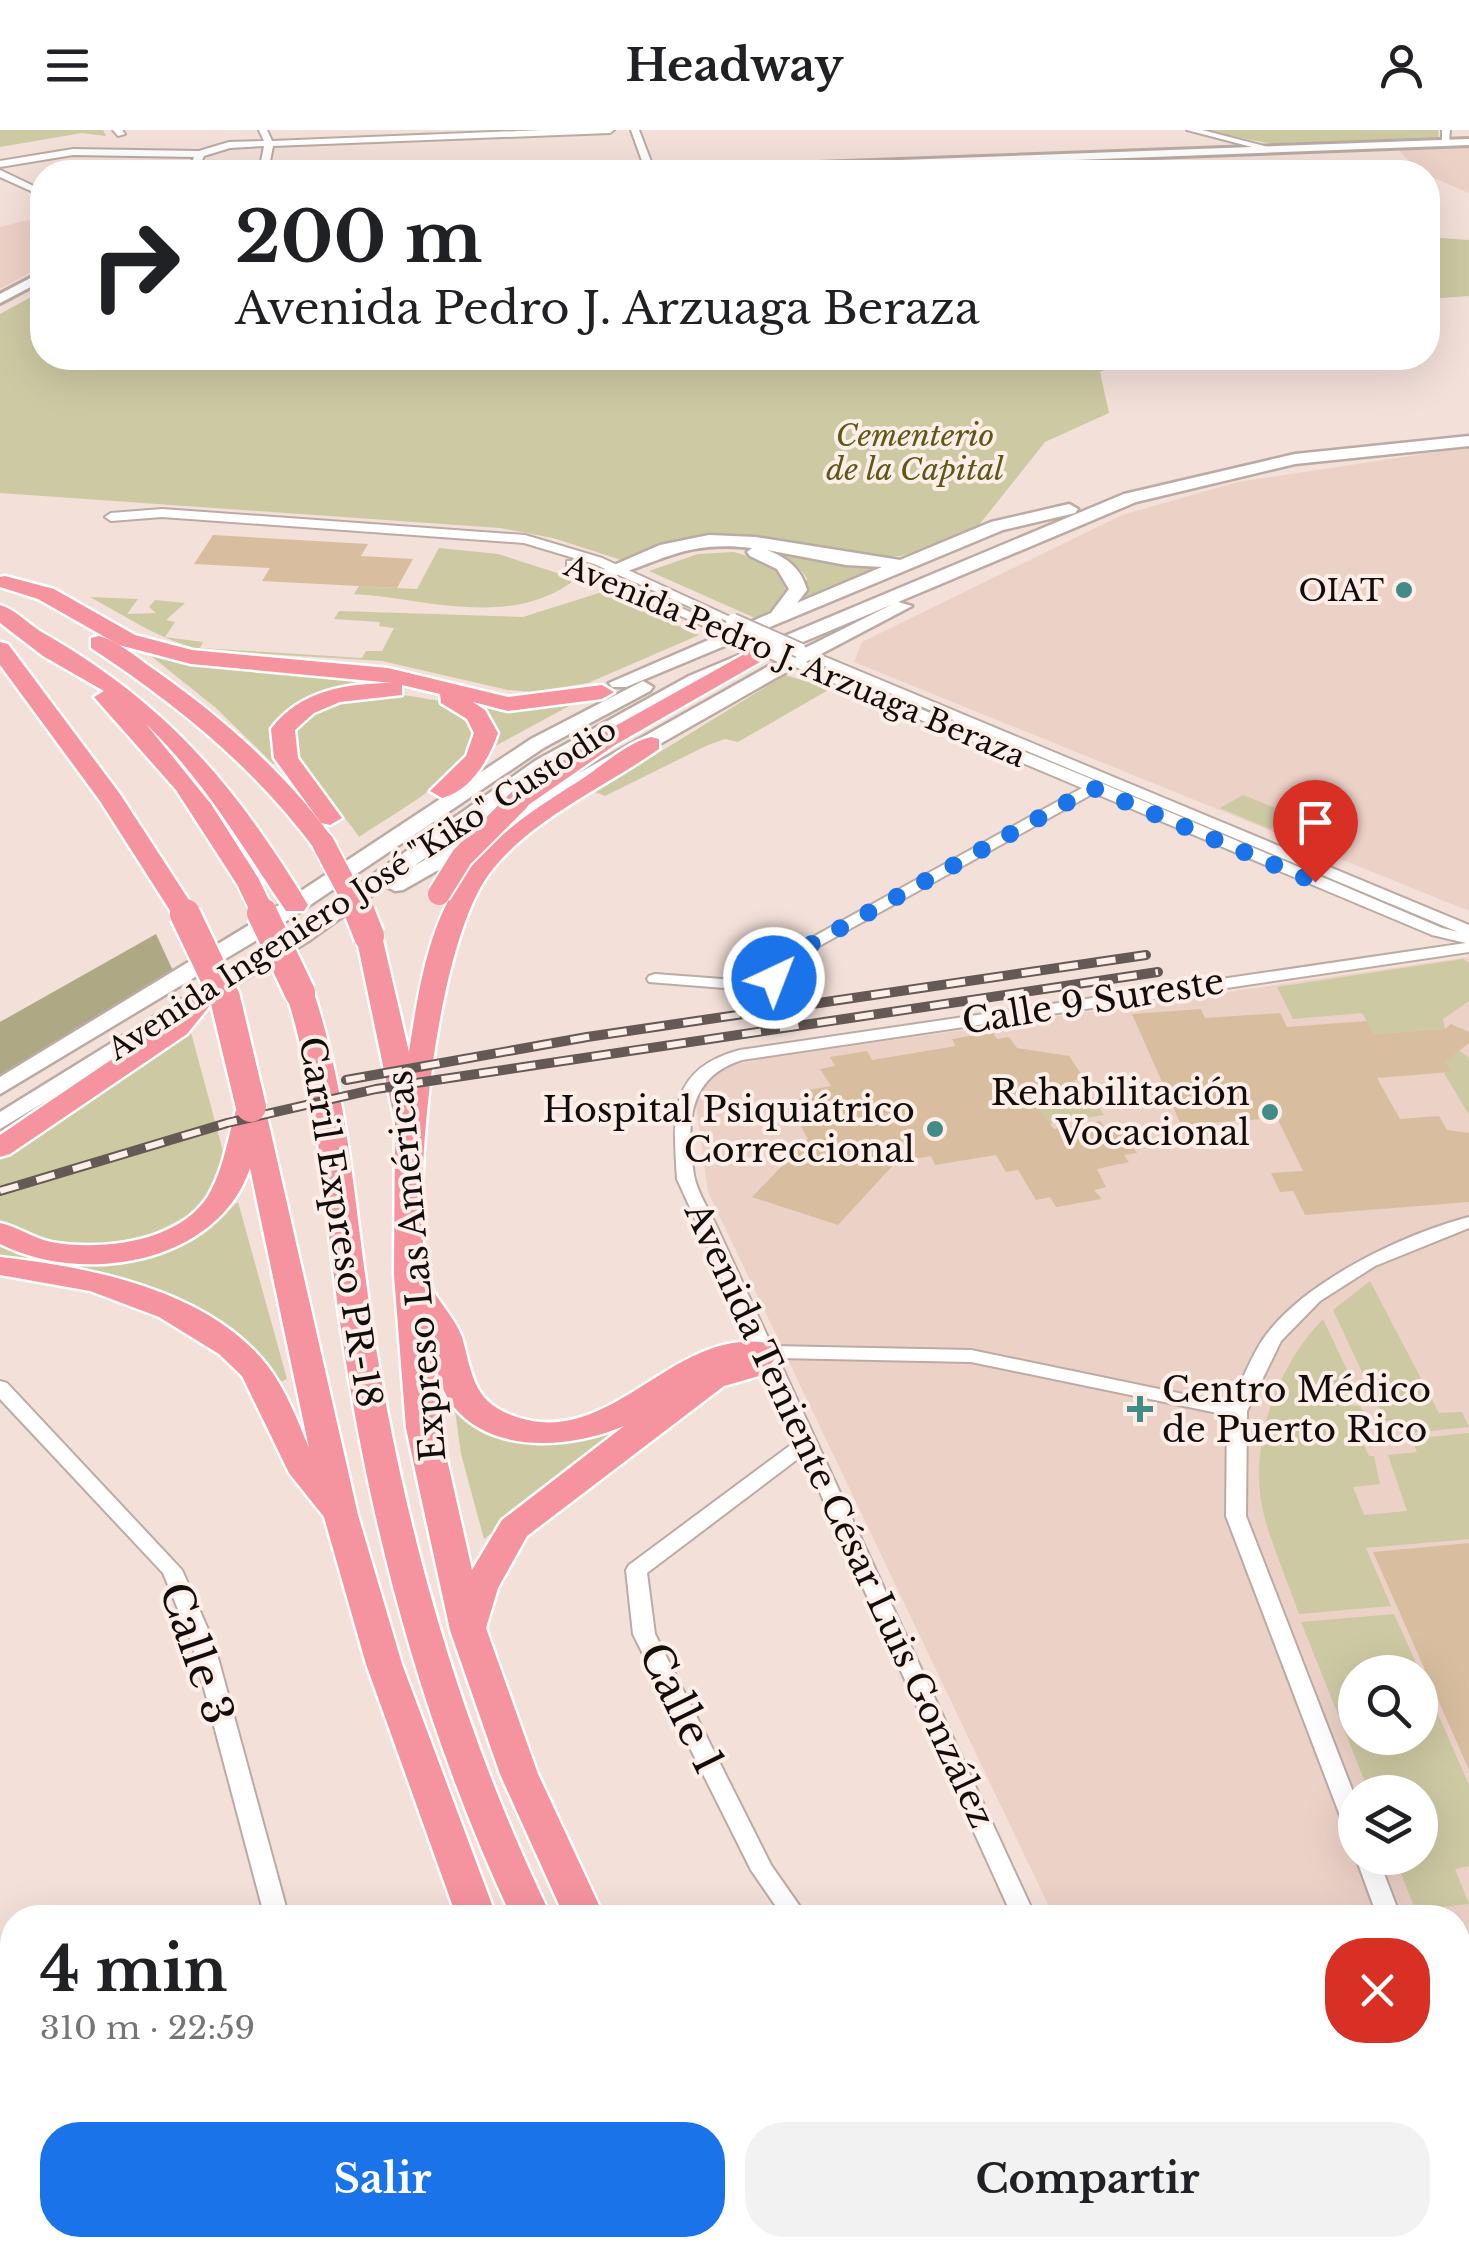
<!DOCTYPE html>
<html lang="es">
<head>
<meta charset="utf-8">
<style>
	:root { --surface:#fff; --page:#f2f2f2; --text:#202124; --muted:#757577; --accent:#1a73e8 }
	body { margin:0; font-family:"Libre Baskerville",serif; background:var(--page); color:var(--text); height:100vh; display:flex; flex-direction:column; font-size:38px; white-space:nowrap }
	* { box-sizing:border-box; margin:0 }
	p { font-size:32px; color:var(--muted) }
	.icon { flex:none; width:55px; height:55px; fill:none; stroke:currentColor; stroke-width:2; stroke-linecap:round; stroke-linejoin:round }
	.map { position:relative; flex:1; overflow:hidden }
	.sheet { position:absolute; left:0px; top:1775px; width:1470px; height:352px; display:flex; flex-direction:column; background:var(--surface); border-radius:40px 40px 0 0; box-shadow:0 10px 40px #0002 }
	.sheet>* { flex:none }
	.top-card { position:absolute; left:30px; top:30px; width:1410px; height:210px; border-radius:40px; box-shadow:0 10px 40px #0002; background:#fff; color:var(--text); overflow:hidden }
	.tools { position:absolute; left:1338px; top:1525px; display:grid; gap:20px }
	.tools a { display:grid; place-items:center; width:100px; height:100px; border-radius:50%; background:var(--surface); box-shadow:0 10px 40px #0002; font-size:50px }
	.pin { position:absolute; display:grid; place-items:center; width:85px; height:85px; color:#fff; margin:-102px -42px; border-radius:50% 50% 50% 0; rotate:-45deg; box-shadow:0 0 10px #0007 }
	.pin .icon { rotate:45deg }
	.me { position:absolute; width:110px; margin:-55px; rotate:43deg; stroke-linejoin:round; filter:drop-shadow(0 0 8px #0008) }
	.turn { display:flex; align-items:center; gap:35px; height:210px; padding:0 40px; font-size:45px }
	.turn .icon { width:130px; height:130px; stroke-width:2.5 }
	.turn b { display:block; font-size:70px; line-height:85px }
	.round { display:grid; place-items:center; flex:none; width:105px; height:105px; border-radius:40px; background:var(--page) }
	.overview { display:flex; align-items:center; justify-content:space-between; height:170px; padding:0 40px }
	h1 { font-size:60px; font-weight:800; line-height:75px }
	.action { display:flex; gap:20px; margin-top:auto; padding:20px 40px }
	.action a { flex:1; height:115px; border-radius:40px; background:var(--accent); color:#fff; font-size:40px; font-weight:800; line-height:115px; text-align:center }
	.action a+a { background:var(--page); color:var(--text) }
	header { display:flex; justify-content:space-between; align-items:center; height:130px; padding:0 40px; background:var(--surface); font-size:45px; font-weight:800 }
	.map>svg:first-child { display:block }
</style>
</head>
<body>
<header><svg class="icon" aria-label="menu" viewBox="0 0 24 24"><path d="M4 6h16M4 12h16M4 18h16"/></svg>Headway<svg class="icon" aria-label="person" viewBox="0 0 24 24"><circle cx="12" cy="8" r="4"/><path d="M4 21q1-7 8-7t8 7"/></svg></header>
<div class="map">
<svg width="1469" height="2127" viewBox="0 0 1469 2127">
	<rect width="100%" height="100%" fill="#f3e0d9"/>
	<g fill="#ecd1c7" fill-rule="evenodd">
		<path d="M1469,17V63L1418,41L1398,19Z"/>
		<path d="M28,90L42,97V136L0,159V97Z"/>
		<path d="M1469,317V781L854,532L862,512L1122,385L1238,352Z"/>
		<path d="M1469,827V2127H1218L1212,2115H1458V1788L1054,1787L708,1062L696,975L711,939L769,928ZM1355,1542H1420V1608H1355ZM1355,1662H1420V1728H1355Z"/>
	</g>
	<g fill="#cdc9a3">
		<path d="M0,0H103L106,6L82,3L0,17Z"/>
		<path d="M1198,0H1438L1439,11L1289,17Z"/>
		<path d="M1428,107L1469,110V166L1428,169Z"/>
		<path d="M42,161V228H1129L1100,242L1109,283L1045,312L975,400L902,426L865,428L721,405L668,412L621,430L553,408L500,398L0,363V184Z"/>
		<path d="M756,415L831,432L872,436L876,440L804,472L807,448C789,421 748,417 719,416Z"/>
		<path d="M439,418L498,424L576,449C510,500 426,468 354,464L359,456L417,459Z"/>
		<path d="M734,422L774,434L790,452C789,472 772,481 755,488L649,441L698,424Z"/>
		<path d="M602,462L699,505L588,553L532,562L508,560L382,531L203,520C162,511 127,487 90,467L138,469L127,484L156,483L149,477L155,470L185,473L166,490L175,492L165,507L203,512L200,518L362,528L366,521H382L394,498L379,496L380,492L334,489L339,481L523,487Z"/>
		<path d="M146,522L382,546L477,570L573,574L486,621L488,615L451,566L401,558L287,584L279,633L273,634L216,578Z"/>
		<path d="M785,545L830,559L738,612L725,609L708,615L605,666L595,662Z"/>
		<path d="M398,564L446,572L474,595C478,641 393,683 359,707C344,682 318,665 303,641C261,575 358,569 398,564Z"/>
		<path d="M1243,665L1293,685L1270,699L1220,678Z"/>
		<path d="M1463,829L1469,833V871L1443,889L1445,899L1374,904L1362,883L1293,889L1277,857Z"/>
		<path d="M190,899L223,1021L219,1060C164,1114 67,1139 0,1091V1027L18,1009Z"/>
		<path d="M1433,913L1456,918L1469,928V985L1444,943L1450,942Z"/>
		<path d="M1090,964L1104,985L1030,997L1017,976Z"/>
		<path d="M238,1072L287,1249L277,1253L176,1171L126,1150L0,1128V1111L17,1121L56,1130L172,1115L203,1100Z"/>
		<path d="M1370,1151L1439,1283L1462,1282L1469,1297L1408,1303L1401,1290L1385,1291L1333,1180Z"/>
		<path d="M1323,1189L1356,1259L1335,1266L1337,1274L1360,1276L1370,1293L1354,1295L1369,1326H1374L1380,1354L1353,1357L1364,1385L1407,1381L1388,1325L1417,1322L1411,1309L1469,1303V1409L1366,1418L1391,1476L1299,1484C1288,1453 1274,1421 1265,1389C1246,1320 1275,1238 1323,1189Z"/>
		<path d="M454,1273L504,1306L544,1314L634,1294L484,1409L461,1324Z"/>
		<path d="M1394,1484L1420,1542H1355V1608H1420V1543L1469,1655V1736L1455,1739L1469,1774L1439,1777L1441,1784L1418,1787L1395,1728H1420V1662H1369L1301,1492Z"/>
	</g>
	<path fill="#aea984" d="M156,804L174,843L0,945V892Z"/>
	<g fill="#d8be9e">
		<path d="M213,405L368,414L361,426L413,429L397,458L262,451L270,438L194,434Z"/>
		<path d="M1201,879L1205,888L1280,883L1287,897L1367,891L1374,904L1445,899L1451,894L1469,902V913L1445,932L1451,942L1377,948L1400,989L1439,986L1447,1000L1469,1003V1072L1305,1085L1293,1061L1280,1062L1271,1043L1303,1041L1277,988L1181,995L1132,884Z"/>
		<path d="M993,902L997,909L1009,907L1017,918L1069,926L1084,948L1074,950L1080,959L1032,968L1054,999L1100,991L1106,999L1119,997L1137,1023L1124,1025L1129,1032L1097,1039L1106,1057L1094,1060L1102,1069L1056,1077L1050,1067L1036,1070L1018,1040L1006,1042L996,1025L935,1035L931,1026L896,1032L838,1095L752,1067L808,1009L787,971L807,967L803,961L831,956L820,939L835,936L830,927L867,921L872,930L956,916L952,909Z"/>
		<path d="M1469,1413V1640L1373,1422Z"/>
	</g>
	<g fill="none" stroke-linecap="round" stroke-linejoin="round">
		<g stroke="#bcaba4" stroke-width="4">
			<g id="minor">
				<path d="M113,0H122L125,4L118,6Z"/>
				<path d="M259,0H267L272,11L542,0H614L610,3L273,16L268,42H259L264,16L230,18L204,26L197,42H188L194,27L73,25L0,37V31L73,19L199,21L229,12L264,11Z"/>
				<path d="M631,0H639L655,42H646Z"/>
				<path d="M1187,0H1202L1276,19L1271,22Z"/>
				<path d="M1442,0H1450L1449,14L1442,12Z"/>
				<path d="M0,40L42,60V66L0,47Z"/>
				<path d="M162,379L525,405L602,428L739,491L738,494H728L594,434L524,413L162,387L111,391L105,387L111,383Z"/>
				<path d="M567,431H575L724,497L723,500H713L567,437Z"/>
				<path d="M799,516L1469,795V822L742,930C687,947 686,995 694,1045C697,1062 709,1080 716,1095C735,1136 753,1176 772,1216L971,1220L1231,1274C1242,1252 1251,1225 1266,1205C1307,1150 1404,1104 1469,1087V1098L1375,1136L1320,1171L1281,1211L1247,1281L1246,1386L1355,1667V1705L1347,1702L1344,1696L1226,1386L1227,1285L971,1232L778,1228L1036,1788H1013L803,1325L647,1443L655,1504L771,1735L808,1788H784L751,1740L633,1504L626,1440L629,1435L796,1311L677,1049C673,986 668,939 740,920L1466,813L1432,805L1094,663L778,839L775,843L780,845L786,855L770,866L745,864L737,859L649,852L647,849L649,846L655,844L736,850L749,841H761L766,833L1082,658L779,530L777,527L784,523L1101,653L1442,798L1458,802L794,523V517ZM757,849L768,851L769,853L762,858L753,856L752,851Z"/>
				<path d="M0,1251L7,1253L182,1440L214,1513L289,1788H265L192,1513L163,1443L0,1269Z"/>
				<path d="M1356,1728H1378L1401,1788H1378Z"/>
				<path d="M0,1819L8,1821L12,1831V1901L3,1898L0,1891Z"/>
				<path d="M1458,1962L1467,1965L1469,1969V2015L1460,2011L1458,2006Z"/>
				<path d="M78,2115H104L109,2127H83Z"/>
				<path d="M402,2115H440C431,2127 407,2127 390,2127L394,2119Z"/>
				<path d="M1168,2115H1196L1203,2127H1175Z"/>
			</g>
		</g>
		<g stroke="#bcaba4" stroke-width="6">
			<g id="tertiary">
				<path d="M1469,9V15L763,42H677L683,38Z"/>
				<path d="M42,142V151L0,173V164Z"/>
			</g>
		</g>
		<g stroke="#bcaba4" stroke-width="5">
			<g id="secondary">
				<path d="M1469,306V316L1295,334L1136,372L898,472L912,476L781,545L403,760L395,761L385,756L310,810L0,999V982L294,800L535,631L689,546L1124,364L1295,324ZM893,474L767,537L414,736L549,639L703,554Z"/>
				<path d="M1069,374L1078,379L1075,383L1003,400L626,557H612L609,553L771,483L789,459L777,439L750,426L747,422L752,418C683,410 661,433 600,450L591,445L660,415L709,405L755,407L900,430L991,392ZM767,420L846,435L882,437L797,473L807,460C801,438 787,428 767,420Z"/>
				<path d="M643,551L653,557L650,561L545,617L270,802L0,964V947L254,792L531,609Z"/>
			</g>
		</g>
		<g stroke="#fff" stroke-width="5">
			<g id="motorway">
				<path d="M5,446L54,459L135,505L192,520L388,538L508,567L602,555L614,562L602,569L508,581L473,572L485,580L498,603C489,629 471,661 442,668L430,661L466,626L474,603L467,589L441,573L440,564L402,555V565L340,572L314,583L295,600L298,628L342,688L330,695L321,693L274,628L271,599C300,560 348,553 393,553L191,534L119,515L38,469L0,457V447Z"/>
				<path d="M0,475C17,480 30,496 45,504C167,574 236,656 308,775L304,781H286C241,715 204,650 146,594L211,674L262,754L258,759H240L176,660L94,567L104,561L43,526L0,493Z"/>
				<path d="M99,506C118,511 136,527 152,538C222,587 286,643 336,713L332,718H314C253,636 176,574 91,518V508Z"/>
				<path d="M773,508L781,510V520L615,615L527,676L518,678L506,671L599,605Z"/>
				<path d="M0,512L8,514L120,664L198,784L194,790H176L100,671L0,535Z"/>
				<path d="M651,607L659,609V619C604,658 530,689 489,744C436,816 412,1053 426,1141C429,1164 454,1184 462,1207C472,1242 472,1270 511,1285C613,1325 675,1188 777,1215L782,1222L759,1246L724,1256L527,1406L498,1458L486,1498L538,1644L605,1788H565L500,1644L450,1500L406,1298L394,1145L395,993L356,806L369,798L382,806L409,922C431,775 450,730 579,651C601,637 626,613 651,607ZM432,1218C437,1239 440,1260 454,1277C493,1325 573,1318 624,1296L502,1390L472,1440L440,1298Z"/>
				<path d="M300,855L314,863C350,973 355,1086 373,1200C406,1405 461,1601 552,1788H512C424,1600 371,1404 341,1199C324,1086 321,973 286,863Z"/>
				<path d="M202,860L216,868L187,904L10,1024L0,1027V1005L167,892L192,862Z"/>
				<path d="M251,968L265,977L358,1385L402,1534L497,1788H457L366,1534L324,1387L289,1343L242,1246L219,1224L159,1187L90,1161L0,1145V1127C90,1137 208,1160 267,1235C286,1260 297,1289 309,1318L250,1038C218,1134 83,1156 0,1114V1093C18,1097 33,1108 51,1112C100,1121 178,1113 208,1066C224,1039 228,1006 237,977Z"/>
				<path d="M654,2115H702L707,2127H659Z"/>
				<path d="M726,2115H774L779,2127H731Z"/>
				<path d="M793,2115H843L848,2127H798Z"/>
			</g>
		</g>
		<use href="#minor" fill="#fff" fill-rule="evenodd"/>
		<use href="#tertiary" fill="#fff" fill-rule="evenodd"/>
		<use href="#secondary" fill="#fff" fill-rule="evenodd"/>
		<use href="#motorway" fill="#f5949f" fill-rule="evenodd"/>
		<g stroke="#645955" stroke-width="10">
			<g id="rail">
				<path d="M346,950L587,907L1146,825"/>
				<path d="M0,1061L227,993L376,959L1158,842"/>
			</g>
		</g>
		<use href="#rail" stroke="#fdeee8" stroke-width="6" stroke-dasharray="19" stroke-linecap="butt"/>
		<g stroke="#bcaba4" stroke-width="18" stroke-linecap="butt">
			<g id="minor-bridge">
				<path d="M733,491L799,520"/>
				<path d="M718,497L784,527"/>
			</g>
		</g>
		<g stroke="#fff" stroke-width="26" stroke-linecap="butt">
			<g id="motorway-bridge-far1">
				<path d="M323,713L361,785"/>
				<path d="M249,754L264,785"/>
				<path d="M439,764L462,727L518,671"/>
			</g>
		</g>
		<g stroke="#fff" stroke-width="35" stroke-linecap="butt">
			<g id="motorway-bridge">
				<path d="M262,783L300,863"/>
				<path d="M360,783L369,806"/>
				<path d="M185,784L225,868L251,977"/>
			</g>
		</g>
		<use href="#minor-bridge" stroke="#fff" stroke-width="14"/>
		<use href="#motorway-bridge-far1" stroke="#f5949f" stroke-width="22"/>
		<use href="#motorway-bridge" stroke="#f5949f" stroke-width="30"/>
	</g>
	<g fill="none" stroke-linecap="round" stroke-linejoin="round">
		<path stroke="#1a73e8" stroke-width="18" stroke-dasharray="0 32.4" d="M774,848L766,845L772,836L1093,658L1315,752"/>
	</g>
	<g fill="#438b87" stroke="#fdeee8" stroke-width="4">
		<circle cx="1404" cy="460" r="10"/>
		<circle cx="1270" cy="982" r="10"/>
		<circle cx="935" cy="999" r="10"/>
		<path d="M1135 1264h10v10h10v10h-10v10h-10v-10h-10v-10h10z"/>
	</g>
	<g text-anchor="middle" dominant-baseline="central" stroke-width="8" stroke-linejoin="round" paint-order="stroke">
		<g font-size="30" font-style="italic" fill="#5f5718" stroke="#fdeee8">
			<text x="915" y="305">Cementerio<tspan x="915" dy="34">de la Capital</tspan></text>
		</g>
		<g font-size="30" fill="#130d0b" stroke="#fdeee8" text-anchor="end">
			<text x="1384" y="460">OIAT</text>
		</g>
		<g font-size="30" fill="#130d0b" stroke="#fdeee8">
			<text transform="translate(795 531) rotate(23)">Avenida Pedro J. Arzuaga Beraza</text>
			<text transform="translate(362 759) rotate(-33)">Avenida Ingeniero José "Kiko" Custodio</text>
		</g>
		<g font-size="35" fill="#130d0b" stroke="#fdeee8">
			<text transform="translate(1093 871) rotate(-9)">Calle 9 Sureste</text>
			<text transform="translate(341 1092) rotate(81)">Carril Expreso PR-18</text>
			<text transform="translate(416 1136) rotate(-95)">Expreso Las Américas</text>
			<text transform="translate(840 1385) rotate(65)">Avenida Teniente César Luis González</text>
		</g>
		<g font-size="35" fill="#130d0b" stroke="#fdeee8" text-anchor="end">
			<text x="1250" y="962">Rehabilitación<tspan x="1250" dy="40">Vocacional</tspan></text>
			<text x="915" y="979">Hospital Psiquiátrico<tspan x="915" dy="40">Correccional</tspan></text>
			<text x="1162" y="1259" text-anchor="start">Centro Médico<tspan x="1162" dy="40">de Puerto Rico</tspan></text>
		</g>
		<g font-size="42" fill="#130d0b" stroke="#fdeee8">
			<text transform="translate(197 1523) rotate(71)">Calle 3</text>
			<text transform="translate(682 1578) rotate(64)">Calle 1</text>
		</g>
	</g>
</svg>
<div class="tools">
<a><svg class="icon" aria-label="search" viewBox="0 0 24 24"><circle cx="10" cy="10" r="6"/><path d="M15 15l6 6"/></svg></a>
<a><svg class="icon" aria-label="layers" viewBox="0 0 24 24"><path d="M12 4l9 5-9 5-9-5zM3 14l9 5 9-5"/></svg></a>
</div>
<div class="pin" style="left:1315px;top:752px;background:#d93025"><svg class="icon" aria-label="arrive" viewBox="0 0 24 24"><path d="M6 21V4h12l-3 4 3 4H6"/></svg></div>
<svg class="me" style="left:774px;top:848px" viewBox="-20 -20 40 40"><circle r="17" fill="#1a73e8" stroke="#fff" stroke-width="3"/><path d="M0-11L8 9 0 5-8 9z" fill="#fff"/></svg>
<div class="top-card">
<div class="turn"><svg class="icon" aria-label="right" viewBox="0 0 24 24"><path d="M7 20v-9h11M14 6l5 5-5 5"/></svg><div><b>200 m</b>Avenida Pedro J. Arzuaga Beraza</div></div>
</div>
<section class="sheet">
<div class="overview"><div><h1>4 min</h1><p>310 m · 22:59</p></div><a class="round" style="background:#d93025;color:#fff"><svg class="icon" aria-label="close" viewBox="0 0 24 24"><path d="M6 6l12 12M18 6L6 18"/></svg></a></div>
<div class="action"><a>Salir</a><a>Compartir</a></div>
</section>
</div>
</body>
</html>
